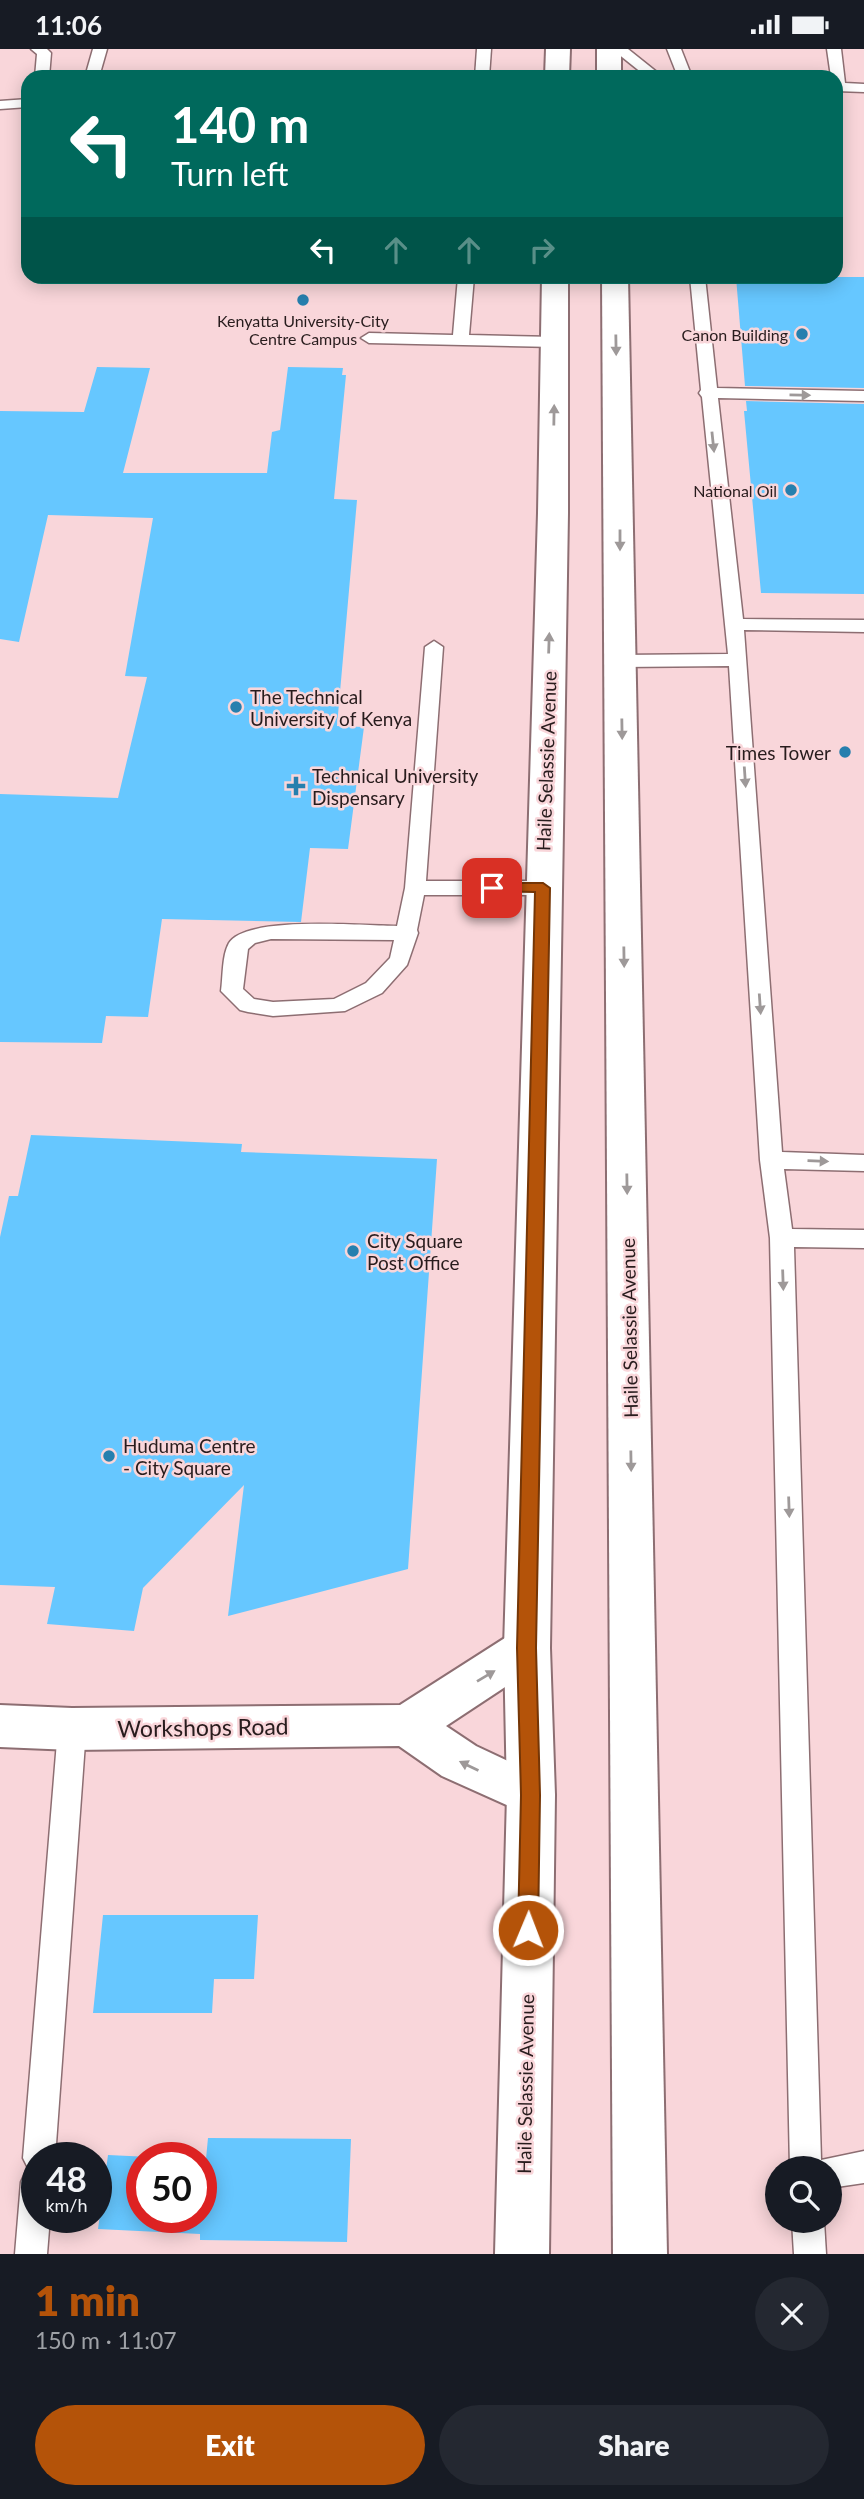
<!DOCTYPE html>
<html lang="en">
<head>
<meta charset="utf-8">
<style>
	:root { --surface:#171b24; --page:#242831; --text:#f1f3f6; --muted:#9ea1a6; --accent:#b45309 }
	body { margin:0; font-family:Lato,sans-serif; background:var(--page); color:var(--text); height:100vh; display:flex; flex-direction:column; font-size:26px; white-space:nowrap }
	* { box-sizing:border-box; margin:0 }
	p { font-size:23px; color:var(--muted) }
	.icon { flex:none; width:38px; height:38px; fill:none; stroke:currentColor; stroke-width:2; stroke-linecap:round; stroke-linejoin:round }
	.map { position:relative; height:2205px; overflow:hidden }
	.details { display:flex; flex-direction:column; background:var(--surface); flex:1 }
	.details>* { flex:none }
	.hud { position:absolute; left:21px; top:21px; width:822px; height:214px; border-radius:21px; box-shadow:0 4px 18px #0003; background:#00695c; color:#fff; overflow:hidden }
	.buttons { position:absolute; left:765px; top:2107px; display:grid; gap:14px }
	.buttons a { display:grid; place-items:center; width:77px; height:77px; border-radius:50%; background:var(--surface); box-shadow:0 4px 18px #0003; font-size:35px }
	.speed { position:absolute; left:21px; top:2093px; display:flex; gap:14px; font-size:35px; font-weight:700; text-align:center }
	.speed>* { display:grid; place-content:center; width:91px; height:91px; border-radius:50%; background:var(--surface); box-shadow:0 4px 18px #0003; line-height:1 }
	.speed small { font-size:18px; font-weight:400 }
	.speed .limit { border:10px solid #d22; background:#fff; color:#111 }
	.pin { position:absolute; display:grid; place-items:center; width:60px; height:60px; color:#fff; margin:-30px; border-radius:14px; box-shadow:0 4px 10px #0006 }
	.me { position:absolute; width:77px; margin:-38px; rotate:1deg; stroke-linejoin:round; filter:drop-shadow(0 0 5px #0008) }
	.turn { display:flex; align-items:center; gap:24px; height:147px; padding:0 35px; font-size:32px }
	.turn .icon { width:91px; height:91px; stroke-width:2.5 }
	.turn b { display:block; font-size:49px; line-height:60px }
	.lanes { display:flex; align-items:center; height:66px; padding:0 35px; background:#0003; justify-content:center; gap:35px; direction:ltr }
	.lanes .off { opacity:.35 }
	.round { display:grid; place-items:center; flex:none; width:74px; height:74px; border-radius:37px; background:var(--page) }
	.headline { display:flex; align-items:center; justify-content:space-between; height:119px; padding:0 35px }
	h1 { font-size:42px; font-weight:800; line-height:52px; color:var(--accent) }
	.cta { display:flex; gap:14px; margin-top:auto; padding:14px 35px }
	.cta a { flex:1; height:80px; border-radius:42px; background:var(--accent); color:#fff; font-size:28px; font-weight:800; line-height:80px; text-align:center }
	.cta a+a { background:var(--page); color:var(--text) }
	.status { display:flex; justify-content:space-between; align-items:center; height:49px; padding:0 35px; background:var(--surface); direction:ltr }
	.status svg { height:19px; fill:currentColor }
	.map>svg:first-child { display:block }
</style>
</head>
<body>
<div class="status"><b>11:06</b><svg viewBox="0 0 49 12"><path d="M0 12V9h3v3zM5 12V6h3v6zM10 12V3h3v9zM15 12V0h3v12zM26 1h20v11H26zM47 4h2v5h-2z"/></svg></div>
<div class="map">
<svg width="864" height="2205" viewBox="0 0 864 2205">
	<rect width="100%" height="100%" fill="#f9d6da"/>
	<g fill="#66c7ff">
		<path d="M736,228H864V339L745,337Z"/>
		<path d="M97,318L150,319L123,424H267L272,383L280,381L288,318L343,319L342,326H346L334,450L357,451L337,677L364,678L348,800L310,799L301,873L162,870L148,968L106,967L102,994L0,993V745L118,749L147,628L125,627L153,469L48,466L19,593L0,590V362L84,363Z"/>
		<path d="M746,352L864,355V545L761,544L744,362H747Z"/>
		<path d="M31,1086L242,1095L241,1103L437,1110L408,1520L228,1567L244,1436L143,1539L134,1582L47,1575L55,1538L0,1536V1188L9,1147H18Z"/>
		<path d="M103,1866H258L254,1930H214L212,1964H93Z"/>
		<path d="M208,2089L351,2090L347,2193L200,2191V2185L98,2180L108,2106L171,2109H142V2168H201V2110H206Z"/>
	</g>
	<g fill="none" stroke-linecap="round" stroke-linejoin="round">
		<g stroke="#8d6e72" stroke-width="3">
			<g id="service">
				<path d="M31,0H47L51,4L49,28H35L37,5Z"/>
				<path d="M93,0H107L99,28H85Z"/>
				<path d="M477,0H491L489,28H475Z"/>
				<path d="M612,0H628L663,28H647Z"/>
				<path d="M667,0H681L692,28H678Z"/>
				<path d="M827,0H841L845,34L864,35V43L836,42V28H831Z"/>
				<path d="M28,50V58L0,60V52Z"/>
				<path d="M458,228H474L469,286L555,288L563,293L555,298L369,294L361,289L369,284L453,286Z"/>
				<path d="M690,228H705L717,339L864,342V352L718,349L743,570L864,571V583L744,581L782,1103L864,1106V1122L784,1120L792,1180L864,1181V1199L794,1198L821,2111L864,2102V2134L830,2139V2119H790L770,1189L760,1111L729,617L621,618L612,612L621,606L728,605L702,348L699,344L701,341Z"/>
				<path d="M434,592L443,598L426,832H543L550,834L553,839L550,844L543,846H424L417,881L418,884L407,916L382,944L345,962L273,967L248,963L240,961L221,942C223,928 222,906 229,894C246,866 364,877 397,877L405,839L425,598ZM271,890L394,891L390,909L366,934L334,950L273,953L254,950L243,940L248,900L255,894Z"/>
				<path d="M72,1668L82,1671L86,1680L55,2109H37V2168H50L47,2205H15L21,2133L26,2122L29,2121L23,2109L58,1680L62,1671Z"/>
				<path d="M792,2172H824L826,2205H794Z"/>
			</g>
		</g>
		<g stroke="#8d6e72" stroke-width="4">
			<path id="minor" d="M527,1579L543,1585L550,1599L543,1613L446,1677L476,1697L548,1731L555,1746L548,1761L531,1767L442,1727L399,1697L72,1701L0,1698V1656L72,1659L400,1656L511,1585Z"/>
		</g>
		<g stroke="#8d6e72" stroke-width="4">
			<g id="secondary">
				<path d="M546,0H570L569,28H545Z"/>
				<rect x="597" y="0" width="24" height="28"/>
				<path d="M542,228H568V464L550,1599L555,1746L549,2205H495L507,1746L504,1599L538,464Z"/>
				<path d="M602,228H628L667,2205H613Z"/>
			</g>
		</g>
		<use href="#service" fill="#fff" fill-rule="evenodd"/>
		<use href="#minor" fill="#fff" fill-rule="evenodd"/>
		<use href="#secondary" fill="#fff" fill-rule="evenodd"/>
	</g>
	<defs><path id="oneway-solid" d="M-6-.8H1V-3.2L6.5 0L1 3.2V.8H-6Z" transform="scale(1.75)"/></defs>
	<g fill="#9e9999">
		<use href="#oneway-solid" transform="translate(616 296) rotate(89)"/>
		<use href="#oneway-solid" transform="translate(800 346) rotate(1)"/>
		<use href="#oneway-solid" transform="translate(554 366) rotate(-89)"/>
		<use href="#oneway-solid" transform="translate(713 393) rotate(84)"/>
		<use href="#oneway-solid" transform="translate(620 491) rotate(90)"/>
		<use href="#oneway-solid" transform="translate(549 594) rotate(-88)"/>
		<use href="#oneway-solid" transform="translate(622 680) rotate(89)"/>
		<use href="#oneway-solid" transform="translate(745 728) rotate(86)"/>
		<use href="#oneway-solid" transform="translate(624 908) rotate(89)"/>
		<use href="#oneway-solid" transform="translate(760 955) rotate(86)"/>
		<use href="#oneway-solid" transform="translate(818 1112) rotate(2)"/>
		<use href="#oneway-solid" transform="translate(627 1135) rotate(89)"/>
		<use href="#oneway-solid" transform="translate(783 1231) rotate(88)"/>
		<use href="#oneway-solid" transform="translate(631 1412) rotate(89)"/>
		<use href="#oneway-solid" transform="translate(789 1458) rotate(88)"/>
		<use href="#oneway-solid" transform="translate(486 1627) rotate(-31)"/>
		<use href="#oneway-solid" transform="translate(469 1717) rotate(-154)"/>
	</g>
	<path fill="#b45309" stroke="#753606" stroke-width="2" d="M492,834H543L550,839L536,1599L540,1746L538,1881L535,1888L528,1890L521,1888L518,1881L521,1746L517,1599L535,843L487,842L485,839L487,836Z"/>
	<g fill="#267fae" stroke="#f9d6da" stroke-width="2.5">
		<circle cx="303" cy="251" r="7"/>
		<circle cx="802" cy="285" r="7"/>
		<circle cx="791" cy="441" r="7"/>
		<circle cx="236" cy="658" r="7"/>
		<circle cx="845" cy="703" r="7"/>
		<path d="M292.5 726.5h7v7h7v7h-7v7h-7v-7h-7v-7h7z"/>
		<circle cx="353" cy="1202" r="7"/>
		<circle cx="109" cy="1407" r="7"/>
	</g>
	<g text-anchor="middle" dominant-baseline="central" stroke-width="5" stroke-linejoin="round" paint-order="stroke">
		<g font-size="16" fill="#281c1d" stroke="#f9d6da" text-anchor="end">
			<text x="303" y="271" text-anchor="middle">Kenyatta University-City<tspan x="303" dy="18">Centre Campus</tspan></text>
			<text x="788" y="285">Canon Building</text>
			<text x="777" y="441">National Oil</text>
		</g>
		<g font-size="19" fill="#281c1d" stroke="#f9d6da" text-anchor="start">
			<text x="250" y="647">The Technical<tspan x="250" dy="22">University of Kenya</tspan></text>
			<text x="831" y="703" text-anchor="end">Times Tower</text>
			<text x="312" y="726">Technical University<tspan x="312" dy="22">Dispensary</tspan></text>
			<text x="367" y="1191">City Square<tspan x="367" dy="22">Post Office</tspan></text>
			<text x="123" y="1396">Huduma Centre<tspan x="123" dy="22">- City Square</tspan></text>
		</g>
		<g font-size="19" fill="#281c1d" stroke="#f9d6da">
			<text transform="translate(546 712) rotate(-88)">Haile Selassie Avenue</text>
			<text transform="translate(629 1279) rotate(-91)">Haile Selassie Avenue</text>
			<text transform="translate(525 2035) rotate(-89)">Haile Selassie Avenue</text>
		</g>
		<g font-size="23" fill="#281c1d" stroke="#f9d6da">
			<text transform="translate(203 1678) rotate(-1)">Workshops Road</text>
		</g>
	</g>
</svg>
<div class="buttons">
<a><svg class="icon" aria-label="search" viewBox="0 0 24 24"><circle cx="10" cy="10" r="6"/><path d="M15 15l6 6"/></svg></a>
</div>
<div class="speed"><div>48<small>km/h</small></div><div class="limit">50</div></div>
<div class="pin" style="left:492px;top:839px;background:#d93025"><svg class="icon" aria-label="arrive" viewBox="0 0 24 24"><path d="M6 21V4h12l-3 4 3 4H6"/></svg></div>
<svg class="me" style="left:528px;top:1881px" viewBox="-20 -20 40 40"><circle r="17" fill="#b45309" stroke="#fff" stroke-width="3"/><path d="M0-11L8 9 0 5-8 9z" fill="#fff"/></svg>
<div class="hud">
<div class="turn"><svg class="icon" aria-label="left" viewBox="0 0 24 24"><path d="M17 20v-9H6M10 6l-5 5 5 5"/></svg><div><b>140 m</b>Turn left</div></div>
<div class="lanes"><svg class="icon" aria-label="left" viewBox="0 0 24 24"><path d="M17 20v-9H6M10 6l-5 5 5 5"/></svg><svg class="icon off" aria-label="ahead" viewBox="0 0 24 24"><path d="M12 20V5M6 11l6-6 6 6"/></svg><svg class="icon off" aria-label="ahead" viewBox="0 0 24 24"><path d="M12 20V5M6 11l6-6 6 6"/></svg><svg class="icon off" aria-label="right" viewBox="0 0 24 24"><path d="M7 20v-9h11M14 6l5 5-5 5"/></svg></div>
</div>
</div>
<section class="details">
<div class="headline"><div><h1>1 min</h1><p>150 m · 11:07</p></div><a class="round"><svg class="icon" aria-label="close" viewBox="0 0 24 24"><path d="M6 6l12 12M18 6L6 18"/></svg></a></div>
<div class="cta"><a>Exit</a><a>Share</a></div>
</section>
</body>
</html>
